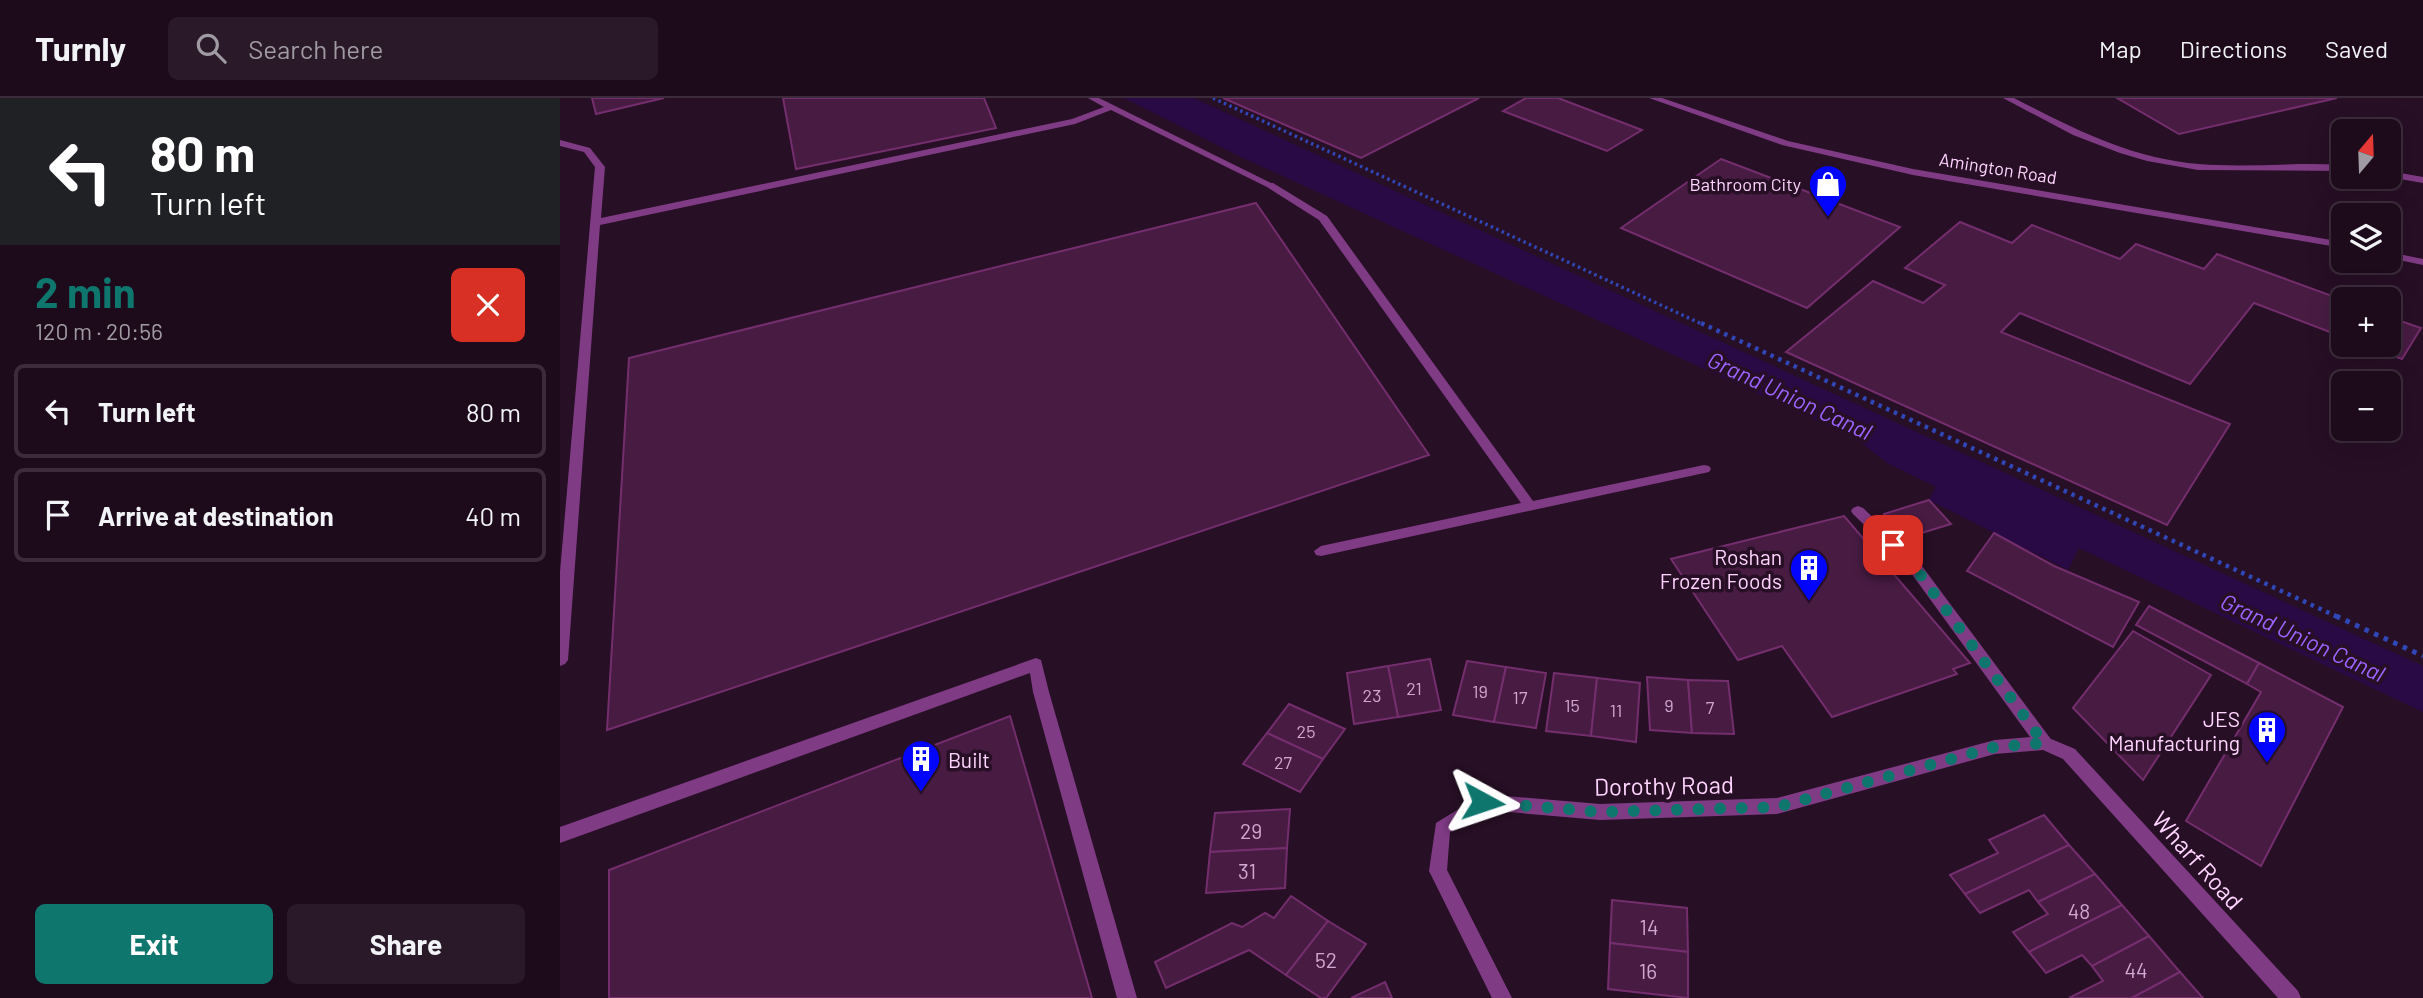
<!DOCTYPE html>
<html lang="en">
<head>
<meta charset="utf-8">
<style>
	:root { --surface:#1d0b1c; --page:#2a1929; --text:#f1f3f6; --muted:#a09ba3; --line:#3b2b3b; --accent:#0f766e }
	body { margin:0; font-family:Barlow,sans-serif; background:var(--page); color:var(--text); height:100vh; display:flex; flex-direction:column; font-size:26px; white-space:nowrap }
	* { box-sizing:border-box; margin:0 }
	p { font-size:23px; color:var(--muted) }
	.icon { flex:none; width:38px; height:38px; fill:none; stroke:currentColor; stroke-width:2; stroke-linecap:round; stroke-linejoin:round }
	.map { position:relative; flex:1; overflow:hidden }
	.sheet { display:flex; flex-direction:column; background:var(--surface); width:560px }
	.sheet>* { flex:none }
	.hud { background:#202124; color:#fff; overflow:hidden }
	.needle { width:46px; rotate:19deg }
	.fabs { position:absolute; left:1771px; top:21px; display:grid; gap:14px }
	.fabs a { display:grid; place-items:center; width:70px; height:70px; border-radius:10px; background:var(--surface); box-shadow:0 7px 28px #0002,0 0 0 2px var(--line); font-size:35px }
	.pin { position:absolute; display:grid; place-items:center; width:60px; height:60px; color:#fff; margin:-30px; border-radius:14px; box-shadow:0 4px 10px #0006 }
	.me { position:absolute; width:77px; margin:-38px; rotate:95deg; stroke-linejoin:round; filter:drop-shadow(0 0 5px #0008) }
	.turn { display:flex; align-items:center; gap:24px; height:147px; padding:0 35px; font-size:32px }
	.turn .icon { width:91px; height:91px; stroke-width:2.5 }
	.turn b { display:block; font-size:49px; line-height:60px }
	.round { display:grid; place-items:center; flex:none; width:74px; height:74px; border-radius:10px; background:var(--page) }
	.summary { display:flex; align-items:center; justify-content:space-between; height:119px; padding:0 35px }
	h1 { font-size:42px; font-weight:700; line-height:52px; color:var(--accent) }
	.primary-button { display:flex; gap:14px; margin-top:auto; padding:14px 35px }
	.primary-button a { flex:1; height:80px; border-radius:10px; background:var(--accent); color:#fff; font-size:28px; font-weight:700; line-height:80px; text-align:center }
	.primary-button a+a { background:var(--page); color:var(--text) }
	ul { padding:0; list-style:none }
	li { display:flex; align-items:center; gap:21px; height:94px; margin:0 14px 10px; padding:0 21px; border:4px solid var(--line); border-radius:10px }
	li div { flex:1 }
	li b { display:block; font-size:26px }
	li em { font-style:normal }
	header { display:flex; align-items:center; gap:42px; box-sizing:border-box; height:98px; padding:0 35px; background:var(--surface); border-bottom:2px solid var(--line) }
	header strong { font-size:33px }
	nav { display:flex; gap:38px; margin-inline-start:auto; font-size:24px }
	.search { width:490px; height:63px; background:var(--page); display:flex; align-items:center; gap:18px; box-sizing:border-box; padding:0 24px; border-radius:10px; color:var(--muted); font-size:26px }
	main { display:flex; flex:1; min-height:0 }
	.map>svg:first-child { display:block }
</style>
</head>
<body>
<header>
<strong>Turnly</strong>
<div class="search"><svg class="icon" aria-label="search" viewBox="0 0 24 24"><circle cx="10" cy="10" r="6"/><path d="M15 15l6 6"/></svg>Search here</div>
<nav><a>Map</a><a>Directions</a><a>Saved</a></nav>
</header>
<main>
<section class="sheet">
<div class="hud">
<div class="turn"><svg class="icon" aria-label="left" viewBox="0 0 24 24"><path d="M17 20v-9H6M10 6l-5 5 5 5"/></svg><div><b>80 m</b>Turn left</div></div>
</div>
<div class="summary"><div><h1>2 min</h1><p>120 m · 20:56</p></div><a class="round" style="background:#d93025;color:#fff"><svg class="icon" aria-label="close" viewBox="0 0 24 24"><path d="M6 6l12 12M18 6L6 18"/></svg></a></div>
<ul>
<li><svg class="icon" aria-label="left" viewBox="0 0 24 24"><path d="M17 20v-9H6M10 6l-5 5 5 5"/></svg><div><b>Turn left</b></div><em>80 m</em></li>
<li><svg class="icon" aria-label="arrive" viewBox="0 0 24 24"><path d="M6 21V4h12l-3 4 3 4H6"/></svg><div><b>Arrive at destination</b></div><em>40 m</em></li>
</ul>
<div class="primary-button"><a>Exit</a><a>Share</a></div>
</section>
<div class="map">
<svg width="1863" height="900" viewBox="0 0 1863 900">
	<rect width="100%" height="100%" fill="#270f25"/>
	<path fill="#290a45" d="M564,0H634L1863,568V614L1519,450L1508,472L1369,402L1376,389L1327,365L1297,341L683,60Z"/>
	<g fill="#481b43" stroke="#742e6d" stroke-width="2">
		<path d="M32,0H104L36,16Z"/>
		<path d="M223,0H424L436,30L236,71Z"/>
		<path d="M663,0H919L801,60Z"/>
		<path d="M966,0H998L1082,32L1047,53L943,13Z"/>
		<path d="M1557,0H1777L1619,36Z"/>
		<path d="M1161,61L1340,129L1247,210L1061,130Z"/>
		<path d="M696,105L869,357L47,632L69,260Z"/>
		<path d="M1400,124L1452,145L1472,127L1560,161L1576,146L1644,171L1657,156L1783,202V239L1694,205L1630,286L1460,215L1441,234L1670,326L1607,427L1226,254L1313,183L1363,205L1385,187L1345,170Z"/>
		<path d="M1829,219L1861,230L1842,261L1804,247H1829Z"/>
		<path d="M1369,402L1391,426L1345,440L1324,416Z"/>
		<path d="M1284,418L1410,565L1393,571L1397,576L1272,619L1222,548L1178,562L1111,461Z"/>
		<path d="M1434,435L1494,468L1579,504L1553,549L1407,473Z"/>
		<path d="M1589,508L1699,565L1687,586L1576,527Z"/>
		<path d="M1573,533L1651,577L1583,682L1513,610Z"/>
		<path d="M870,561L881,612L838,619L828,568Z"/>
		<path d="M907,563L946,569L934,624L893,617Z"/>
		<path d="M1699,565L1783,609L1701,768L1626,723L1701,594L1687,586Z"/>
		<path d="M828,568L838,619L794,626L787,575Z"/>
		<path d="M946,569L986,575L976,630L934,624Z"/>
		<path d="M994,575L1037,580L1031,638L986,633Z"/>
		<path d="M1087,579L1128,582L1132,635L1090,632Z"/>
		<path d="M1037,580L1080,585L1076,644L1031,638Z"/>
		<path d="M1128,582L1168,583L1174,636L1132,635Z"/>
		<path d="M729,606L785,631L763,661L707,635Z"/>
		<path d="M450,618L532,900H49V772Z"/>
		<path d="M707,635L763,661L740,694L683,666Z"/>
		<path d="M730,711L727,750L650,754L655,715Z"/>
		<path d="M1484,717L1509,747L1405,796L1390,777L1438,755L1429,742Z"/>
		<path d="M1509,747L1535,776L1478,804L1469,792L1420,815L1405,796Z"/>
		<path d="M727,750L725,790L646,795L650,754Z"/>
		<path d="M1535,776L1562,807L1469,854L1453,834L1488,816L1478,804Z"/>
		<path d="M731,798L768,823L726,877L689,852L606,890L595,864L672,825L682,829L705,815L714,820Z"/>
		<path d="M1052,802L1127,810L1128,854L1050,845Z"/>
		<path d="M1562,807L1589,838L1532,868L1522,857L1486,875L1469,854Z"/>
		<path d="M768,823L806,846L766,900H761L726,877Z"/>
		<path d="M1589,838L1620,874L1572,900H1509L1543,883L1532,868Z"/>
		<path d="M1050,845L1128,854V900L1048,891Z"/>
		<path d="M1620,874L1643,900H1572Z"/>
		<path d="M825,884L832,900H791Z"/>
	</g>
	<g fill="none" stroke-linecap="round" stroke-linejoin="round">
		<path stroke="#3047b8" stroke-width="3.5" stroke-dasharray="2.5 3.5" stroke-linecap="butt" d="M653,0L1144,227"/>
		<path stroke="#3047b8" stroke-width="4.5" stroke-dasharray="3.5 5" stroke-linecap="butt" d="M1141,225L1780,520"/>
		<path stroke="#3047b8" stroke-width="5" stroke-dasharray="4.5 6" stroke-linecap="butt" d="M1776,518L1863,558"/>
		<g fill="#803b85" fill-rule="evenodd">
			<path d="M1443,0H1454C1512,30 1572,61 1639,66C1687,70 1735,64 1783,67V73L1638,72L1587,63L1560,55L1513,37Z"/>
			<path d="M1829,73L1863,79V85L1828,79Z"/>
			<path d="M707,85H713L767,118L973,403L1144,367L1149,368L1151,371L1149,374L761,458L756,457L754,453L761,448L961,405L759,122L707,89Z"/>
			<path d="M1298,408L1303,410L1356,460L1490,640L1492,645L1490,650L1484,652L1478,650L1346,468L1293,416L1291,413L1293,410Z"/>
			<path d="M476,560L481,562L489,594L577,900H557L473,594L470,575L0,745V729Z"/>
		</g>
		<g fill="#803b85" fill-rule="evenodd">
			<path d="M528,0H539L715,87L707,89L551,12L515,26L40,127L8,562L5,566L0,568V474L35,69L24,54L0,48V42L30,50L45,69L41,120L512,21L544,9Z"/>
			<path d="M1484,638L1515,651L1738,893L1741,900H1718L1503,661L1483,652L1435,656L1217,716L1040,722L925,712L890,734L887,772L952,900H932L869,773L876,725L923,696L1040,706L1217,700L1435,642Z"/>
		</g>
		<g fill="#803b85" fill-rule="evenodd">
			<path d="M1089,0H1102L1228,43L1353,71L1783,144V150L1353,77L1222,47Z"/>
			<path d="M1829,154L1863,161V167L1829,160Z"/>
		</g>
	</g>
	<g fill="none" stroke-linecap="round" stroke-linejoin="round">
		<path stroke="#0f766e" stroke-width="12" stroke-dasharray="0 21.6" d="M923,704L1040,714L1217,709L1435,649L1484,645L1351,464L1333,447"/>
	</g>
	<defs>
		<g id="shop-pin" transform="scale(2.0125)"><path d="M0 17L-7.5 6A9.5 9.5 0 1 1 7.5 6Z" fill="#0204fe" stroke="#270f25"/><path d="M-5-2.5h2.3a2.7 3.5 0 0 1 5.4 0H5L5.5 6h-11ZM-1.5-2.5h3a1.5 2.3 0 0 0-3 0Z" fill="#fff"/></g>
		<g id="building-pin" transform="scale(2.0125)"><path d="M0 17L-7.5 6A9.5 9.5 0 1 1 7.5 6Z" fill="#0204fe" stroke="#270f25"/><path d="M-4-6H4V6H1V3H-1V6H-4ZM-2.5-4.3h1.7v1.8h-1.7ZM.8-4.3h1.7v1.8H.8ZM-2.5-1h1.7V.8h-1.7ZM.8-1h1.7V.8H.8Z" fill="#fff"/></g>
	</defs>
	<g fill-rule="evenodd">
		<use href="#shop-pin" x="1268" y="86"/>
		<use href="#building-pin" x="1249" y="470"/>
		<use href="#building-pin" x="1707" y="632"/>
		<use href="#building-pin" x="361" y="661"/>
	</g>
	<g text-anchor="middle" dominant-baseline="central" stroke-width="7" stroke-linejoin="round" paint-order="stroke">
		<g font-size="18" fill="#ffd5ff" stroke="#270f25">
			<text transform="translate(1438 70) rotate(9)">Amington Road</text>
		</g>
		<g font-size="18" fill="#ffd5ff" stroke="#270f25" text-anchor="end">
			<text x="1241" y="86">Bathroom City</text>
		</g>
		<g font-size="18" fill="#d1a6d0">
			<text x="854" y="590">21</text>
			<text x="920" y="593">19</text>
			<text x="812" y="597">23</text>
			<text x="960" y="599">17</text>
			<text x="1012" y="607">15</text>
			<text x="1109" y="607">9</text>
			<text x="1150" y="609">7</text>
			<text x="1056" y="612">11</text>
			<text x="746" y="633">25</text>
			<text x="723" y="664">27</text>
		</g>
		<g font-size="21" fill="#ffd5ff" stroke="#270f25" text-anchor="end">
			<text x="1222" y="458">Roshan<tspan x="1222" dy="24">Frozen Foods</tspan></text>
			<text x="1680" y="620">JES<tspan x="1680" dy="24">Manufacturing</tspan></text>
			<text x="388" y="661" text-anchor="start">Built</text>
		</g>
		<g font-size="21" fill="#d1a6d0">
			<text x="691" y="732">29</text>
			<text x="687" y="772">31</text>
			<text x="1519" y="812">48</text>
			<text x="1089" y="828">14</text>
			<text x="766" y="861">52</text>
			<text x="1576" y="871">44</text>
			<text x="1088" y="872">16</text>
		</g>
		<g font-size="23" font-style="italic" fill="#9b64fe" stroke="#270f25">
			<text transform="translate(1230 297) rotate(25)">Grand Union Canal</text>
			<text transform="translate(1743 539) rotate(25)">Grand Union Canal</text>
		</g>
		<g font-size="24" fill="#ffd5ff" stroke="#270f25">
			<text transform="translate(1104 687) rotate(-1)">Dorothy Road</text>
			<text transform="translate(1638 762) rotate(48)">Wharf Road</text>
		</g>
	</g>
</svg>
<div class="fabs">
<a><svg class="needle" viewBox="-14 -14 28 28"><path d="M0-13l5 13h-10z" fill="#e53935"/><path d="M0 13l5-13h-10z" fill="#a09ba3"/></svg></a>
<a><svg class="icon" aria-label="layers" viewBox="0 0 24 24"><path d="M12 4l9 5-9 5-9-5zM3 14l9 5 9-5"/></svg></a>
<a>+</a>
<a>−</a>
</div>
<div class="pin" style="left:1333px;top:447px;background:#d93025"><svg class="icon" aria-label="arrive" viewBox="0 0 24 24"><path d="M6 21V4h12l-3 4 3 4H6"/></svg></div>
<svg class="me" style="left:923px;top:704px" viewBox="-20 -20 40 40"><path d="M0-17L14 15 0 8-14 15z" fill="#0f766e" stroke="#fff" stroke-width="4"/></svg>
</div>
</main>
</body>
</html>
